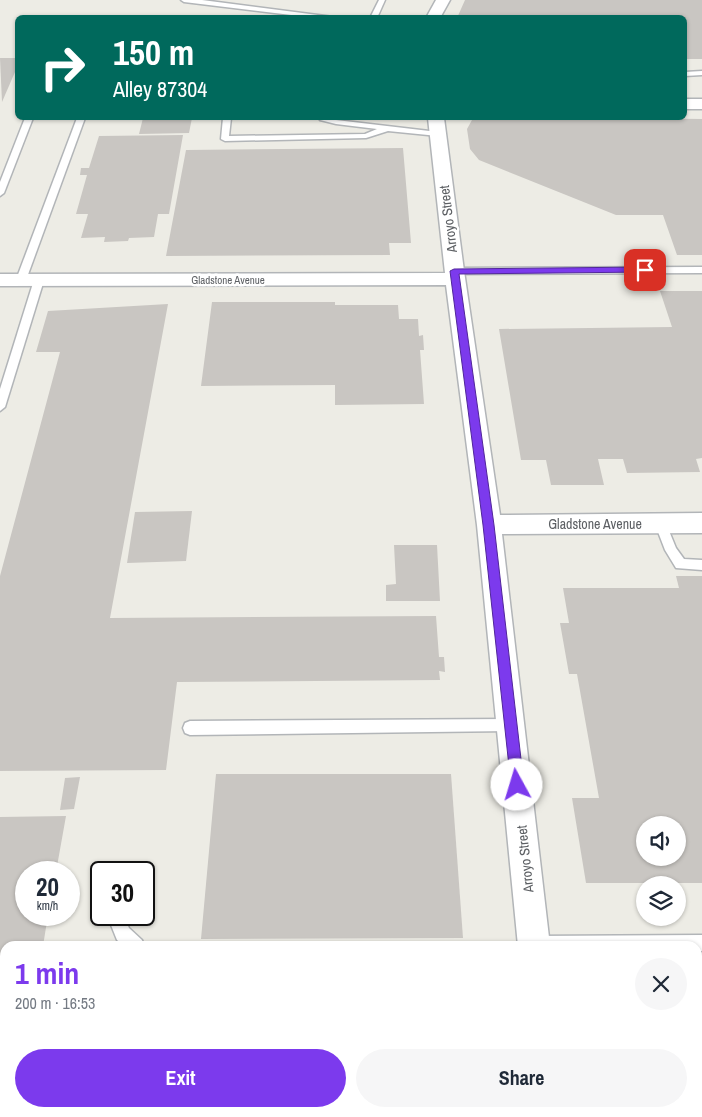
<!DOCTYPE html>
<html lang="en">
<head>
<meta charset="utf-8">
<style>
	:root { --surface:#fff; --page:#f6f6f7; --text:#1f2937; --muted:#747a83; --accent:#7c3aed }
	body { margin:0; font-family:"Archivo Narrow",sans-serif; background:var(--page); color:var(--text); height:100vh; display:flex; flex-direction:column; font-size:19px; white-space:nowrap }
	* { box-sizing:border-box; margin:0 }
	p { font-size:16px; color:var(--muted) }
	.icon { flex:none; width:28px; height:28px; fill:none; stroke:currentColor; stroke-width:2; stroke-linecap:round; stroke-linejoin:round }
	.map { position:relative; flex:1; overflow:hidden }
	.sheet { position:absolute; left:0px; top:941px; width:702px; height:176px; display:flex; flex-direction:column; background:var(--surface); border-radius:15px 15px 0 0; box-shadow:0 1px 4px #0004 }
	.sheet>* { flex:none }
	.top-card { position:absolute; left:15px; top:15px; width:672px; height:105px; border-radius:8px; box-shadow:0 1px 4px #0004; background:#00695c; color:#fff; overflow:hidden }
	.fabs { position:absolute; left:636px; top:816px; display:grid; gap:10px }
	.fabs a { display:grid; place-items:center; width:50px; height:50px; border-radius:50%; background:var(--surface); box-shadow:0 1px 4px #0004; font-size:25px }
	.speed { position:absolute; left:15px; top:861px; display:flex; gap:10px; font-size:25px; font-weight:700; text-align:center }
	.speed>* { display:grid; place-content:center; width:65px; height:65px; border-radius:50%; background:var(--surface); box-shadow:0 1px 4px #0004; line-height:1 }
	.speed small { font-size:12px; font-weight:400 }
	.speed .limit { border:2px solid #111; border-radius:8px; background:#fff; color:#111 }
	.pin { position:absolute; display:grid; place-items:center; width:42px; height:42px; color:#fff; margin:-21px; border-radius:10px; box-shadow:0 2px 8px #0006 }
	.me { position:absolute; width:55px; margin:-28px; rotate:354deg; stroke-linejoin:round; filter:drop-shadow(0 0 4px #0008) }
	.turn { display:flex; align-items:center; gap:18px; height:105px; padding:0 15px; font-size:22px }
	.turn .icon { width:65px; height:65px; stroke-width:2.5 }
	.turn b { display:block; font-size:35px; line-height:42px }
	.round { display:grid; place-items:center; flex:none; width:52px; height:52px; border-radius:26px; background:var(--page) }
	.headline { display:flex; align-items:center; justify-content:space-between; height:85px; padding:0 15px }
	h1 { font-size:30px; font-weight:700; line-height:38px; color:var(--accent) }
	.cta { display:flex; gap:10px; margin-top:auto; padding:10px 15px }
	.cta a { flex:1; height:58px; border-radius:30px; background:var(--accent); color:#fff; font-size:20px; font-weight:700; line-height:58px; text-align:center }
	.cta a+a { background:var(--page); color:var(--text) }
	.map>svg:first-child { display:block }
</style>
</head>
<body>
<div class="map">
<svg width="702" height="1117" viewBox="0 0 702 1117">
	<rect width="100%" height="100%" fill="#edece5"/>
	<g fill="#c9c6c2" fill-rule="evenodd">
		<path d="M465,0H702V59H685V18H457Z"/>
		<path d="M0,58H18V65L2,102Z"/>
		<path d="M143,118H192L189,133L139,134Z"/>
		<path d="M628,118L702,119V255H677L663,215H616L479,160L470,149L467,129L472,120H629Z"/>
		<path d="M183,135L169,214H158L154,237L129,238L128,241L104,242L105,237L81,238L88,214H76L87,175H80L81,168H89L99,136Z"/>
		<path d="M403,148L411,243H389L390,255L166,256L186,150Z"/>
		<path d="M660,291H702V458L696,459L700,472L627,473L623,459H598L604,485H551L546,460H521L499,329L672,327Z"/>
		<path d="M212,302H335V305H398L399,319H418L419,336L423,335L424,350H420L424,404L335,405V385L201,386Z"/>
		<path d="M168,304L110,618L436,616L439,657H444L445,672L439,671L440,680L177,682L166,770L0,771V576L60,352H36L48,311Z"/>
		<path d="M192,511L186,561L127,563L135,512Z"/>
		<path d="M394,545H437L440,601H386V585L396,584Z"/>
		<path d="M676,576H702V883H586L572,798H599L577,674H569L560,623H569L563,588H679ZM645,825H678V858H645Z"/>
		<path d="M216,774H451L463,938L201,939Z"/>
		<path d="M80,777L74,809L60,810L65,778Z"/>
		<path d="M66,816L56,872H26V915H48L43,946H5V964H0V817Z"/>
	</g>
	<g fill="none" stroke-linecap="round" stroke-linejoin="round">
		<g stroke="#b2b5b8" stroke-width="3">
			<g id="service">
				<path d="M181,0H202L341,18H316L184,2Z"/>
				<path d="M379,0H385L377,18H370Z"/>
				<path d="M702,71V75L685,76V72Z"/>
				<path d="M25,118H33L4,193L0,196V182Z"/>
				<path d="M77,118H85L26,280L21,283L18,282L16,280Z"/>
				<path d="M223,118H231L229,136L365,134L377,129L336,124L320,120L319,118L438,132L442,134L438,136L388,131L366,138L225,141L221,139Z"/>
				<path d="M702,267V273L454,274L449,271L454,268Z"/>
				<path d="M39,277L44,280L5,407L0,411V389L34,280Z"/>
				<path d="M661,519L665,521L676,548L684,559L702,560V570L676,568L665,550L655,524Z"/>
				<path d="M511,719L516,720L518,725L516,730L511,731L190,735L185,733L183,728L185,723L190,721Z"/>
				<path d="M107,915H123L129,928L142,940L144,946H124L117,940Z"/>
				<path d="M702,935V951H698V946H527L526,944L528,938L534,936Z"/>
			</g>
		</g>
		<g stroke="#b2b5b8" stroke-width="3">
			<g id="minor">
				<path d="M436,0H450L440,18H426Z"/>
				<rect x="685" y="99" width="17" height="10"/>
				<path d="M428,118H444L464,271L500,515L702,513V533L502,534L550,946H518L477,525L446,285L0,286V274L445,273Z"/>
				<path d="M534,1112H570L571,1117H535Z"/>
			</g>
		</g>
		<use href="#service" fill="#fff" fill-rule="evenodd"/>
		<use href="#minor" fill="#fff" fill-rule="evenodd"/>
	</g>
	<path fill="#7c3aed" stroke="#51269a" d="M645,267L649,270L648,272L459,274L494,525L524,785L522,789L517,791L512,789L511,785L483,525L450,271L454,269Z"/>
	<g text-anchor="middle" dominant-baseline="central" stroke-width="5" stroke-linejoin="round" paint-order="stroke">
		<g font-size="11" fill="#5d6064" stroke="#fff">
			<text x="228" y="280">Gladstone Avenue</text>
		</g>
		<g font-size="14" fill="#5d6064" stroke="#fff">
			<text transform="translate(448 219) rotate(-97)">Arroyo Street</text>
			<text x="595" y="524">Gladstone Avenue</text>
			<text transform="translate(525 859) rotate(-96)">Arroyo Street</text>
		</g>
	</g>
</svg>
<div class="fabs">
<a><svg class="icon" aria-label="sound" viewBox="0 0 24 24"><path d="M4 9h4l5-4v14l-5-4H4zM17 9q2 3 0 6"/></svg></a>
<a><svg class="icon" aria-label="layers" viewBox="0 0 24 24"><path d="M12 4l9 5-9 5-9-5zM3 14l9 5 9-5"/></svg></a>
</div>
<div class="speed"><div>20<small>km/h</small></div><div class="limit">30</div></div>
<div class="pin" style="left:645px;top:270px;background:#d93025"><svg class="icon" aria-label="arrive" viewBox="0 0 24 24"><path d="M6 21V4h12l-3 4 3 4H6"/></svg></div>
<svg class="me" style="left:517px;top:785px" viewBox="-20 -20 40 40"><circle r="19" fill="#fff"/><path d="M0-13L10 11 0 6-10 11z" fill="#7c3aed"/></svg>
<div class="top-card">
<div class="turn"><svg class="icon" aria-label="right" viewBox="0 0 24 24"><path d="M7 20v-9h11M14 6l5 5-5 5"/></svg><div><b>150 m</b>Alley 87304</div></div>
</div>
<section class="sheet">
<div class="headline"><div><h1>1 min</h1><p>200 m · 16:53</p></div><a class="round"><svg class="icon" aria-label="close" viewBox="0 0 24 24"><path d="M6 6l12 12M18 6L6 18"/></svg></a></div>
<div class="cta"><a>Exit</a><a>Share</a></div>
</section>
</div>
</body>
</html>
